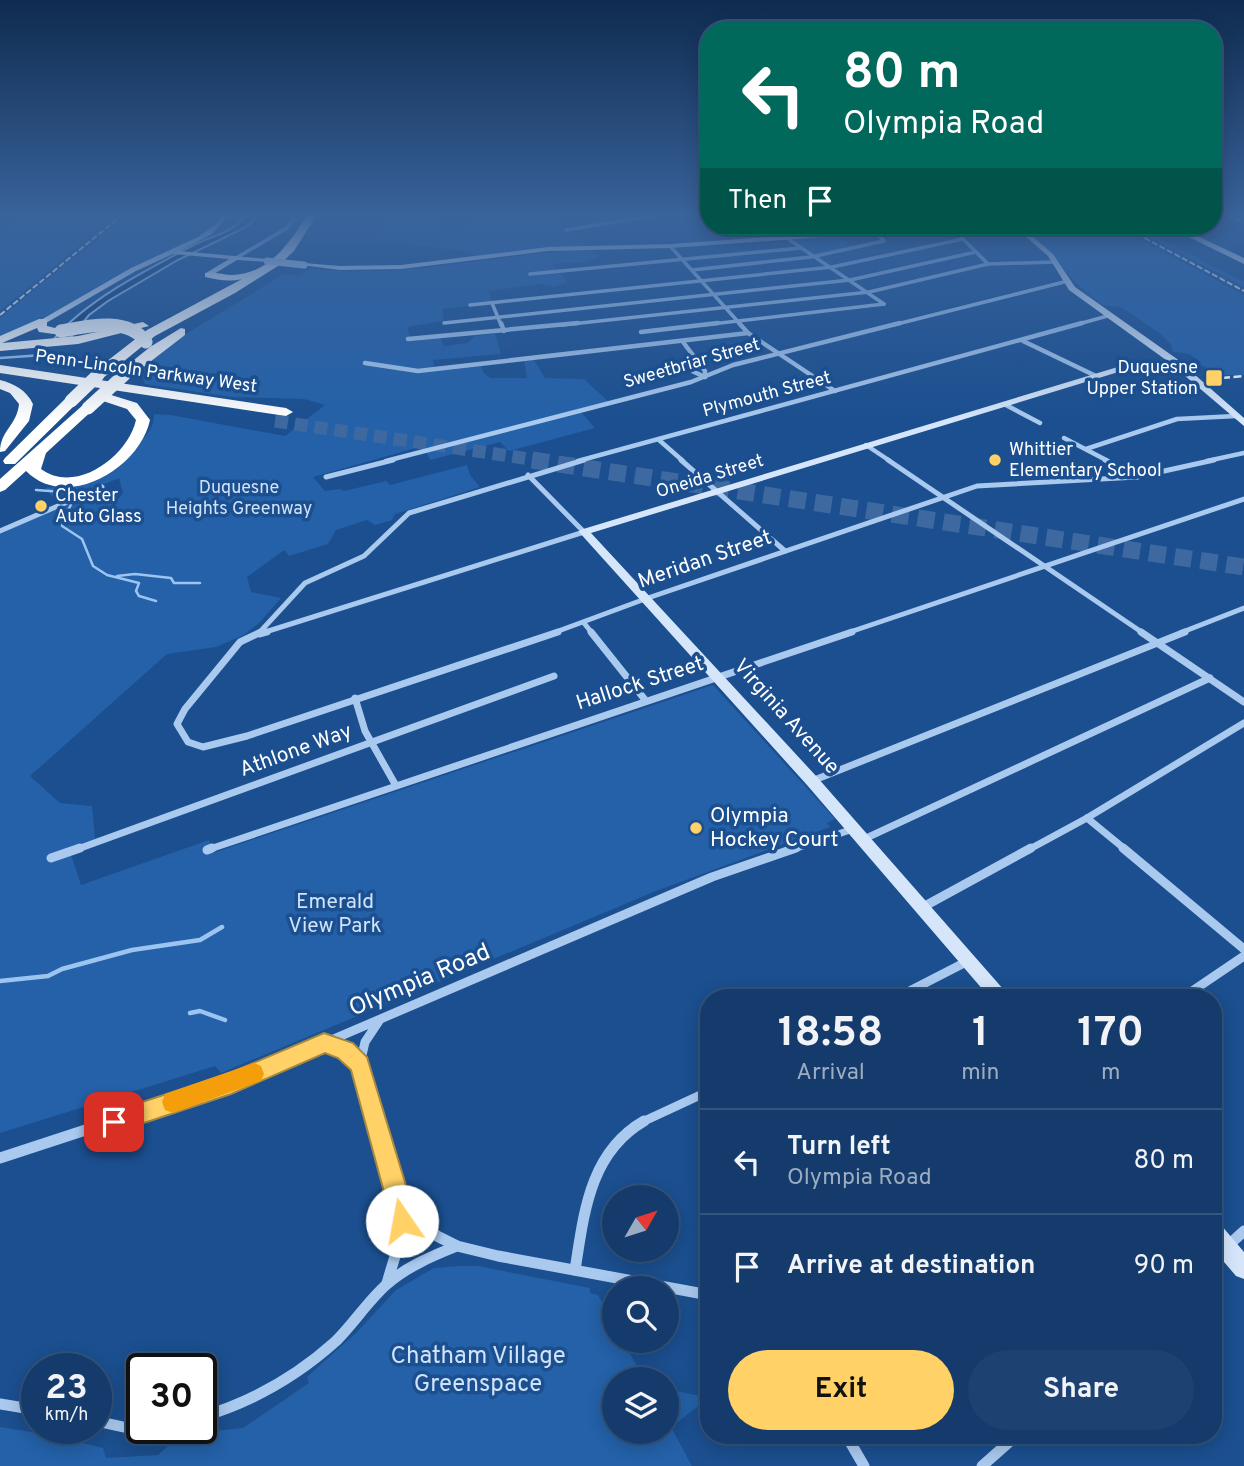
<!DOCTYPE html>
<html lang="en">
<head>
<meta charset="utf-8">
<style>
	:root { --surface:#143b6b; --page:#1d4271; --text:#f1f3f6; --muted:#9dadc1; --line:#33557e; --accent:#ffd166 }
	body { margin:0; font-family:Overpass,sans-serif; background:var(--page); color:var(--text); height:100vh; display:flex; flex-direction:column; font-size:26px; white-space:nowrap }
	* { box-sizing:border-box; margin:0 }
	p { font-size:23px; color:var(--muted) }
	.icon { flex:none; width:38px; height:38px; fill:none; stroke:currentColor; stroke-width:2; stroke-linecap:round; stroke-linejoin:round }
	.map { position:relative; flex:1; overflow:hidden }
	.details { position:absolute; left:700px; top:989px; width:522px; height:455px; display:flex; flex-direction:column; background:var(--surface); border-radius:28px; box-shadow:0 4px 18px #0003,0 0 0 2px var(--line) }
	.details>* { flex:none }
	.guide { position:absolute; left:700px; top:21px; width:522px; height:214px; border-radius:28px; box-shadow:0 4px 18px #0003,0 0 0 2px var(--line); background:#00695c; color:#fff; overflow:hidden }
	.needle { width:46px; rotate:51deg }
	.tools { position:absolute; left:602px; top:1185px; display:grid; gap:14px }
	.tools a { display:grid; place-items:center; width:77px; height:77px; border-radius:50%; background:var(--surface); box-shadow:0 4px 18px #0003,0 0 0 2px var(--line); font-size:35px }
	.speed { position:absolute; left:21px; top:1353px; display:flex; gap:14px; font-size:35px; font-weight:700; text-align:center }
	.speed>* { display:grid; place-content:center; width:91px; height:91px; border-radius:50%; background:var(--surface); box-shadow:0 4px 18px #0003,0 0 0 2px var(--line); line-height:1 }
	.speed small { font-size:18px; font-weight:400 }
	.speed .limit { border:4px solid #111; border-radius:10px; background:#fff; color:#111 }
	.pin { position:absolute; display:grid; place-items:center; width:60px; height:60px; color:#fff; margin:-30px; border-radius:14px; box-shadow:0 4px 10px #0006 }
	.me { position:absolute; width:77px; margin:-38px; rotate:348deg; stroke-linejoin:round; filter:drop-shadow(0 0 5px #0008) }
	.turn { display:flex; align-items:center; gap:24px; height:147px; padding:0 28px; font-size:32px }
	.turn .icon { width:91px; height:91px; stroke-width:2.5 }
	.turn b { display:block; font-size:49px; line-height:60px }
	.then { display:flex; align-items:center; height:66px; padding:0 28px; background:#0003; gap:14px; font-size:26px }
	.eta { display:flex; justify-content:space-evenly; align-items:center; height:119px; text-align:center }
	.eta b { font-size:42px; font-weight:700; line-height:49px }
	.button { display:flex; gap:14px; margin-top:auto; padding:14px 28px }
	.button a { flex:1; height:80px; border-radius:42px; background:var(--accent); color:#111; font-size:28px; font-weight:700; line-height:80px; text-align:center }
	.button a+a { background:var(--page); color:var(--text) }
	ul { padding:0; list-style:none }
	li { display:flex; align-items:center; gap:21px; height:105px; padding:0 28px; border-top:2px solid var(--line) }
	li div { flex:1 }
	li b { display:block; font-size:26px }
	li em { font-style:normal }
	.map>svg:first-child { display:block }
</style>
</head>
<body>
<div class="map">
<svg width="1244" height="1466" viewBox="0 0 1244 1466">
	<rect width="100%" height="100%" fill="#1b4f8f"/>
	<g fill="#2461a8">
		<path d="M201,216L215,223C199,243 172,249 149,259C97,284 56,316 0,337V318L123,218Z"/>
		<path d="M389,216H416L411,217L449,227L523,216H549L591,246L475,256L470,252L412,244L375,243Z"/>
		<path d="M113,218L0,311V227L29,221Z"/>
		<path d="M1019,226H1115L1244,295V375H1221L1201,365L1200,361L1189,354L1173,352L1171,344L1161,334L1121,307L1103,305L1092,297L1076,283L1051,253Z"/>
		<path d="M1129,226C1144,226 1159,230 1167,243L1244,282V287Z"/>
		<path d="M839,236L853,247L817,255L791,238Z"/>
		<path d="M592,250L599,257L584,262L552,264L567,282L554,287L540,284L488,291L493,303L442,309L444,321L407,327L411,341L440,338L444,346L468,343L475,336L495,334L501,354L433,360L434,367L480,363L483,372L490,378H527L524,361L534,360L545,378L584,379L611,404L581,412L595,428L509,451L500,442L430,460L423,446L313,477L325,491L340,489L344,491L386,481L390,485L467,465L470,475L480,487L395,514L392,520L375,525L367,520L336,530L328,544L289,556L284,550L247,577L251,592L281,598L260,622L244,635L216,647L167,654L30,776L60,803L92,806L95,839L69,848L81,885L209,840L213,853L713,685L835,819L827,823L830,827L656,891L221,1073L215,1066L0,1133V533L80,499L98,503L117,500L123,493L119,478L63,502H56L46,488C94,482 109,482 140,443C148,433 154,427 154,414L171,415L285,436L325,405L304,399L232,397L145,384L141,372L143,365L186,334L284,274L300,276L310,268C401,281 500,252 592,250Z"/>
		<path d="M460,1266H478L590,1288V1293L598,1295L614,1324V1340L623,1341L644,1379H614V1432H667V1389L709,1398L671,1427L692,1466H0V1427L44,1434L103,1448L106,1458L158,1455L175,1440L195,1433L243,1428L309,1383L307,1377L357,1332L396,1290L434,1268Z"/>
	</g>
	<path fill="#123a6d" stroke="#9cc4f0" stroke-width="2" d="M245,216H256L250,224L238,231L178,260L108,301L89,315L71,337L54,339C86,300 150,268 194,245C214,235 231,234 245,216Z"/>
	<g fill="none" stroke-linecap="round" stroke-linejoin="round">
		<g stroke="#9cc4f0" stroke-width="2.5">
			<path d="M0,358L43,355"/>
			<path d="M36,490L63,492L69,500"/>
			<path d="M71,504L62,526L82,539L93,566L107,575L139,583L136,591L139,596L156,601"/>
			<path d="M117,576L135,574L171,578L174,583H181"/>
			<path d="M182,583H200"/>
		</g>
		<g stroke="#9cc4f0" stroke-width="4.5">
			<path d="M0,981L48,976L62,969L132,950L200,940L222,927"/>
			<path d="M190,1013L200,1011L225,1020"/>
		</g>
		<path stroke="#3d69a0" stroke-width="13" stroke-dasharray="13 7" stroke-linecap="butt" d="M275,421L543,461"/>
		<path stroke="#3d69a0" stroke-width="17" stroke-dasharray="17 9" stroke-linecap="butt" d="M532,460L1244,567"/>
		<g stroke="#a9c9ee" stroke-width="3.5">
			<path d="M950,226L988,264"/>
			<path d="M566,230L652,216"/>
			<path d="M784,236L884,304"/>
			<path d="M670,246L741,325"/>
			<path d="M236,258L287,228L295,216"/>
			<path d="M692,270L811,257L884,241L876,232"/>
			<path d="M530,274L800,248"/>
			<path d="M492,303L501,325"/>
			<path d="M470,305L832,267L963,239"/>
			<path d="M444,323L850,280L976,252"/>
			<path d="M562,325L869,292L988,264L1055,262"/>
			<path d="M703,325L884,304"/>
			<path d="M893,325L1068,281"/>
			<path d="M1075,325L1111,315"/>
		</g>
		<g stroke="#a9c9ee" stroke-width="4.5">
			<path d="M501,323L504,331"/>
			<path d="M739,323L748,333L835,391"/>
			<path d="M641,332L718,323"/>
			<path d="M408,339L578,323"/>
			<path d="M1023,341L1096,376"/>
			<path d="M683,342L705,371V377"/>
			<path d="M692,355V371L705,377"/>
			<path d="M365,363L418,371L748,333"/>
			<path d="M1004,404L1040,423"/>
			<path d="M1064,438L1108,461"/>
			<path d="M659,440L683,461"/>
			<path d="M866,445L890,461"/>
			<path d="M1086,449L1177,419L1236,416"/>
			<path d="M386,461L691,382L733,365L900,323"/>
			<path d="M578,461L1082,323"/>
			<path d="M1207,461L1244,453"/>
		</g>
		<g stroke="#a9c9ee" stroke-width="5">
			<path d="M681,460L785,551"/>
			<path d="M888,460L1143,633"/>
			<path d="M1105,460L1137,477"/>
			<path d="M326,477L393,460"/>
			<path d="M0,531L102,487"/>
			<path d="M584,623L592,633"/>
			<path d="M259,633L305,583L364,556L409,513L584,460"/>
			<path d="M262,633L584,532L528,475"/>
			<path d="M553,633L645,599L977,486L1137,477L1214,460"/>
			<path d="M847,633L1244,499"/>
			<path d="M1180,633L1244,608"/>
		</g>
		<g stroke="#a9c9ee" stroke-width="7">
			<path d="M261,632L240,642L185,709L177,724L188,742L203,747L247,736L558,632"/>
			<path d="M591,632L646,701"/>
			<path d="M1141,632L1244,702"/>
			<path d="M260,634L267,632"/>
			<path d="M355,698L365,731L395,784"/>
			<path d="M812,781L1185,632"/>
			<path d="M1087,818L1126,850"/>
			<path d="M862,840L1210,678"/>
			<path d="M75,850L554,676"/>
			<path d="M207,850L852,632"/>
			<path d="M791,850L853,829"/>
			<path d="M1028,850L1087,818L1244,723"/>
		</g>
		<g stroke="#a9c9ee" stroke-width="9">
			<path d="M1123,848L1244,949"/>
			<path d="M207,850L212,848"/>
			<path d="M51,858L80,848"/>
			<path d="M923,907L1031,848"/>
			<path d="M896,998L968,961"/>
			<path d="M1182,998L1244,956"/>
			<path d="M326,1043C370,1060 365,1082 377,1123"/>
			<path d="M360,1064L365,1042L379,1021"/>
			<path d="M108,1123L231,1083L712,877L796,848"/>
			<path d="M640,1123L709,1091"/>
		</g>
		<g stroke="#a9c9ee" stroke-width="11">
			<path d="M377,1121L400,1202L437,1236L457,1246L498,1256L709,1295"/>
			<path d="M0,1158L113,1121"/>
			<path d="M1213,1259L1244,1231"/>
			<path d="M575,1270C584,1214 589,1153 644,1121"/>
			<path d="M387,1283L399,1243L400,1202"/>
			<path d="M0,1404L37,1410"/>
			<path d="M201,1417C252,1402 296,1377 336,1341C354,1323 368,1301 386,1285C406,1267 432,1256 457,1246"/>
			<path d="M96,1421L128,1428L142,1427"/>
			<path d="M846,1435L864,1466"/>
			<path d="M982,1466L1017,1435"/>
		</g>
		<g fill="#d6e6fa" fill-rule="evenodd">
			<path d="M222,216H228L212,234L180,251L267,259L269,262L237,260L209,277L206,273L229,259L173,254L136,271L46,323L39,321L131,268L198,237L216,224Z"/>
			<path d="M1020,226L1053,254L1075,287L1177,359L1244,418V426L1171,364L1125,370L591,533L817,777L1011,998H990L807,785L579,532L580,530L1121,366L1166,360L1069,290L1048,256L1018,230L853,235L670,248L548,251L401,269L340,270L301,265L304,263L340,266L401,265L548,247L670,244L853,231Z"/>
			<path d="M1213,1222L1221,1225L1244,1252V1279L1236,1276L1213,1249Z"/>
		</g>
		<path fill="#f0f6ff" fill-rule="evenodd" d="M1166,226H1176L1244,258V264Z"/>
		<g fill="#fff" fill-rule="evenodd">
			<path d="M307,216H316L294,251L278,266L235,293L155,336L103,378H93V372L147,330L242,279C230,282 218,280 205,277V273C214,271 223,275 233,275C270,273 288,244 307,216Z"/>
			<path d="M39,319H47V326L67,331L61,335L39,332L37,328L2,343L78,336L143,322L149,326L78,344L0,351V336Z"/>
			<path d="M181,328L185,329V335L129,378H119V372L150,347Z"/>
			<path d="M0,365L286,408L293,412L286,416L0,373Z"/>
			<path d="M0,380C15,384 26,390 33,404L29,421L5,451L0,452C0,431 17,425 19,404L10,393L0,389Z"/>
			<path d="M108,394L137,403L150,420C140,468 67,512 26,471L5,490L0,492V479L83,405L88,404L95,408L46,453L41,469C76,495 128,456 136,420L127,409L103,401V395Z"/>
			<path d="M71,397L76,398V404L15,464H5L3,461L5,458L66,398Z"/>
		</g>
		<g stroke="#fff" stroke-width="2" stroke-dasharray="6 2.5" stroke-linecap="butt">
			<path d="M1228,216L1244,222"/>
			<path d="M1122,226L1244,291"/>
			<path d="M0,315L121,216"/>
		</g>
		<path stroke="#fff" stroke-width="2.5" stroke-dasharray="8 3.5" stroke-linecap="butt" d="M1222,378L1244,376"/>
		<path stroke="#d6e6fa" stroke-width="7" d="M267,261L304,265"/>
		<g stroke="#fff" stroke-width="13">
			<path d="M61,331C87,326 128,316 146,342"/>
			<path d="M71,401L98,375"/>
			<path d="M88,408L124,375"/>
		</g>
	</g>
	<linearGradient id="sky" x2="0" y2="1"><stop stop-color="#0f2b4f"/><stop offset="0.51" stop-color="#39639b"/><stop offset="1" stop-color="#39639b" stop-opacity="0"/></linearGradient>
	<rect width="1244" height="421" fill="url(#sky)"/>
	<path fill="#ffd166" stroke="#a68842" stroke-width="2" d="M324,1033L353,1043L367,1057L411,1202L414,1221L411,1229L402,1233L394,1229L351,1070L338,1058L325,1053L231,1094L114,1133L106,1130L103,1122L106,1114L230,1073Z"/>
	<path fill="#f59e0b" d="M254,1063L261,1066L264,1074L261,1081L173,1113L165,1110L162,1102L165,1094Z"/>
	<g fill="#ffd166" stroke="#1b4f8f" stroke-width="2.5">
		<rect x="1205" y="369" width="18" height="18" rx="3.5"/>
		<circle cx="995" cy="460" r="7"/>
		<circle cx="41" cy="506" r="7"/>
		<circle cx="696" cy="828" r="7"/>
	</g>
	<g text-anchor="middle" dominant-baseline="central" stroke-width="7" stroke-linejoin="round" paint-order="stroke">
		<g font-size="18" fill="#fff" stroke="#1b4f8f">
			<text transform="translate(692 364) rotate(-16)">Sweetbriar Street</text>
			<text transform="translate(146 372) rotate(8)">Penn-Lincoln Parkway West</text>
			<text transform="translate(767 395) rotate(-15)">Plymouth Street</text>
			<text transform="translate(710 477) rotate(-17)">Oneida Street</text>
		</g>
		<g font-size="18" fill="#fff" stroke="#1b4f8f" text-anchor="start">
			<text x="1198" y="368" text-anchor="end">Duquesne<tspan x="1198" dy="21">Upper Station</tspan></text>
			<text x="1009" y="450">Whittier<tspan x="1009" dy="21">Elementary School</tspan></text>
			<text x="55" y="496">Chester<tspan x="55" dy="21">Auto Glass</tspan></text>
		</g>
		<g font-size="18" fill="#cfe3fa" stroke="#1b4f8f">
			<text x="239" y="488">Duquesne<tspan x="239" dy="21">Heights Greenway</tspan></text>
		</g>
		<g font-size="21" fill="#fff" stroke="#1b4f8f">
			<text transform="translate(705 560) rotate(-19)">Meridan Street</text>
			<text transform="translate(640 684) rotate(-18)">Hallock Street</text>
			<text transform="translate(786 717) rotate(48)">Virginia Avenue</text>
			<text transform="translate(296 751) rotate(-20)">Athlone Way</text>
		</g>
		<g font-size="21" fill="#fff" stroke="#1b4f8f" text-anchor="start">
			<text x="710" y="816">Olympia<tspan x="710" dy="24">Hockey Court</tspan></text>
		</g>
		<g font-size="21" fill="#cfe3fa" stroke="#1b4f8f">
			<text x="335" y="902">Emerald<tspan x="335" dy="24">View Park</tspan></text>
		</g>
		<g font-size="24" fill="#fff" stroke="#1b4f8f">
			<text transform="translate(420 981) rotate(-23)">Olympia Road</text>
		</g>
		<g font-size="24" fill="#cfe3fa" stroke="#1b4f8f">
			<text x="478" y="1357">Chatham Village<tspan x="478" dy="28">Greenspace</tspan></text>
		</g>
	</g>
</svg>
<div class="tools">
<a><svg class="needle" viewBox="-14 -14 28 28"><path d="M0-13l5 13h-10z" fill="#e53935"/><path d="M0 13l5-13h-10z" fill="#9dadc1"/></svg></a>
<a><svg class="icon" aria-label="search" viewBox="0 0 24 24"><circle cx="10" cy="10" r="6"/><path d="M15 15l6 6"/></svg></a>
<a><svg class="icon" aria-label="layers" viewBox="0 0 24 24"><path d="M12 4l9 5-9 5-9-5zM3 14l9 5 9-5"/></svg></a>
</div>
<div class="speed"><div>23<small>km/h</small></div><div class="limit">30</div></div>
<div class="pin" style="left:114px;top:1122px;background:#d93025"><svg class="icon" aria-label="arrive" viewBox="0 0 24 24"><path d="M6 21V4h12l-3 4 3 4H6"/></svg></div>
<svg class="me" style="left:402px;top:1221px" viewBox="-20 -20 40 40"><circle r="19" fill="#fff"/><path d="M0-13L10 11 0 6-10 11z" fill="#ffd166"/></svg>
<div class="guide">
<div class="turn"><svg class="icon" aria-label="left" viewBox="0 0 24 24"><path d="M17 20v-9H6M10 6l-5 5 5 5"/></svg><div><b>80 m</b>Olympia Road</div></div>
<div class="then">Then<svg class="icon" aria-label="arrive" viewBox="0 0 24 24"><path d="M6 21V4h12l-3 4 3 4H6"/></svg></div>
</div>
<section class="details">
<div class="eta">
<div><b>18:58</b><p>Arrival</p></div>
<div><b>1</b><p>min</p></div>
<div><b>170</b><p>m</p></div>
</div>
<ul>
<li><svg class="icon" aria-label="left" viewBox="0 0 24 24"><path d="M17 20v-9H6M10 6l-5 5 5 5"/></svg><div><b>Turn left</b><p>Olympia Road</p></div><em>80 m</em></li>
<li><svg class="icon" aria-label="arrive" viewBox="0 0 24 24"><path d="M6 21V4h12l-3 4 3 4H6"/></svg><div><b>Arrive at destination</b></div><em>90 m</em></li>
</ul>
<div class="button"><a>Exit</a><a>Share</a></div>
</section>
</div>
</body>
</html>
